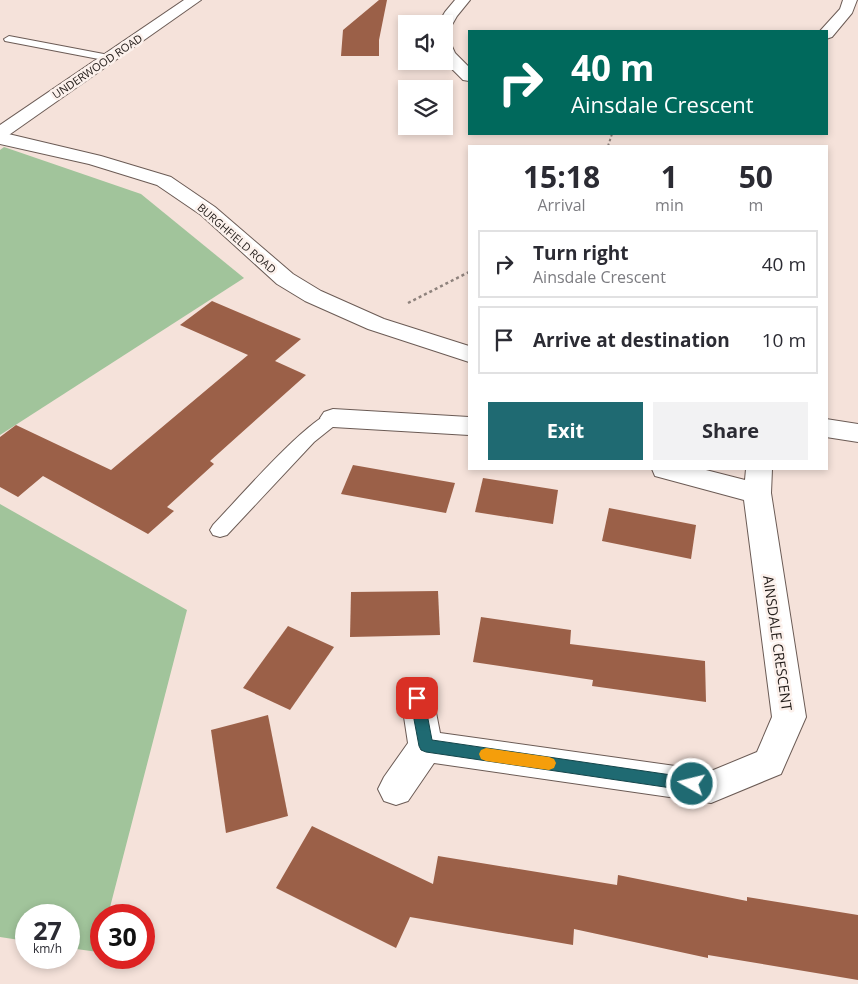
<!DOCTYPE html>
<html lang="en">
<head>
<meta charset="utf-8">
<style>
	:root { --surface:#fff; --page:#f2f2f3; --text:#2b2b33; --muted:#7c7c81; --line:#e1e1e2; --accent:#1f6a72 }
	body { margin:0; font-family:"Open Sans",sans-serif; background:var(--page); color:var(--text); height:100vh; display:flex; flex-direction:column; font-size:19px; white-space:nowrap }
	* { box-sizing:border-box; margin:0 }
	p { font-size:16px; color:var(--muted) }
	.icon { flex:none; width:28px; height:28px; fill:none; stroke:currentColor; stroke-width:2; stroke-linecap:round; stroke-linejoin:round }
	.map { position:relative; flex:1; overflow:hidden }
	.side { position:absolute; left:468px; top:145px; width:360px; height:325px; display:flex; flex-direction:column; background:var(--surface); border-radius:0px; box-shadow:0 2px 8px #0003 }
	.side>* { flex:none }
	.banner { position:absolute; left:468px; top:30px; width:360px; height:105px; border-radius:0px; box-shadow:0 2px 8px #0003; background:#00695c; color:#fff; overflow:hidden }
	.buttons { position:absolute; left:398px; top:15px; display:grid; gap:10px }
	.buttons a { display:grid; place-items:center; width:55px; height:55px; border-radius:0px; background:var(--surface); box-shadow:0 2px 8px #0003; font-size:25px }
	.speed { position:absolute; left:15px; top:904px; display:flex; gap:10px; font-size:25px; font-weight:700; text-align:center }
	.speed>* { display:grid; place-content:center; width:65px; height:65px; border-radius:50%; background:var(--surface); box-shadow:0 2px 8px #0003; line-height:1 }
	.speed small { font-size:12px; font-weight:400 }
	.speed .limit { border:8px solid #d22; background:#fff; color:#111 }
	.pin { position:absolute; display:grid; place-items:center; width:42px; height:42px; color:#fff; margin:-21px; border-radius:10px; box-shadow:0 2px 8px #0006 }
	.me { position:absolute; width:55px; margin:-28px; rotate:278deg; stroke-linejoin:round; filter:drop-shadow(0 0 4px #0008) }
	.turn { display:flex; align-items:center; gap:18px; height:105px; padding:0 20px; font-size:22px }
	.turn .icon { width:65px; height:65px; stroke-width:2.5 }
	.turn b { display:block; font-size:35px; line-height:42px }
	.eta { display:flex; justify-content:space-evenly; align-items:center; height:85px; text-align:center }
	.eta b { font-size:30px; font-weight:700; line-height:35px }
	.button { display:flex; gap:10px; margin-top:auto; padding:10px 20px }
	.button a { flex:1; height:58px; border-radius:0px; background:var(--accent); color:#fff; font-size:20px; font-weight:700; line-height:58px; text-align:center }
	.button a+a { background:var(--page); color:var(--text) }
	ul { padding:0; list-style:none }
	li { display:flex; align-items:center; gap:15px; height:68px; margin:0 10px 8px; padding:0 10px; border:2px solid var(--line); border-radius:0px }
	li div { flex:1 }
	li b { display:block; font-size:19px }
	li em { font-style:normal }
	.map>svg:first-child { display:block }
</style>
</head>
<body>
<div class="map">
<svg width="858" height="984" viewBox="0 0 858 984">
	<rect width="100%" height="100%" fill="#f5e2da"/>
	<g fill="#a1c49b">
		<path d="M4,147L141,194L244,278L0,435V150Z"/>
		<path d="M0,504L187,610L108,915H101V940L98,952L69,948V915H26V941L0,937Z"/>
	</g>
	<g fill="#9b6048">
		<path d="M379,0H387L379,40V56H341L343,30Z"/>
		<path d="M212,301L301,339L275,361L306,375L210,461L214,464L167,507L174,511L148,534L43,476L18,497L0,487V437L16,425L111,470L248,355L180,325Z"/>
		<path d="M353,465L455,483L446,513L341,494Z"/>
		<path d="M483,478L558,490L553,524L475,512Z"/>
		<path d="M609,508L696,525L691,559L602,541Z"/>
		<path d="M438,591L440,635L350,637L351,592Z"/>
		<path d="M481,617L571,630L570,644L705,661L706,702L592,686L593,680L473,662Z"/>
		<path d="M288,626L334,647L290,710L243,688Z"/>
		<path d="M268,715L288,816L226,833L211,730Z"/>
		<path d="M312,826L433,884L438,856L617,885L618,875L747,901V897L858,915V980L708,955V958L574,929L573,945L410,917L396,948L276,888Z"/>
	</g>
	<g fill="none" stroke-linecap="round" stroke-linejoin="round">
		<g stroke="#6b5b55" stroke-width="2">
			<g id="lane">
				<path d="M9,36L109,55L115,58L109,61L5,41L4,39Z"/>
				<path d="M333,412L339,414L342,418L339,422L314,442L227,535L220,537L213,535L210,530L213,525C236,501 307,419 333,412Z"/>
			</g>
		</g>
		<g stroke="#6b5b55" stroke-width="2">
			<g id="street">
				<path d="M184,0H201L6,137L0,138V125Z"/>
				<path d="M455,0H470L457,16L449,30L444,32V24H438L445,12Z"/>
				<path d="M843,0H857L852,13L832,37L826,39V31H820L840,9Z"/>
				<path d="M444,40L450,42L455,53L469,67V81L463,80L444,61Z"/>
				<path d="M333,409L469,417V435L333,427L324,424L320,418L324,412Z"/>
				<path d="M652,469H702L745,480L746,469H772L771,493L806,717L781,774L711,803L434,763L408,801L396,805L384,801L378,789L384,777L408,743L401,697L405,687L417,683L429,687L433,697L440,733L711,771L757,752L772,717L744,500L655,476Z"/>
			</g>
		</g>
		<g stroke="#6b5b55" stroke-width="2">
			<g id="secondary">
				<path d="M0,132L101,156L171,177L215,207L293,274L321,291L384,319L469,346V362L368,329L305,301L277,284L201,215L157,185L89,164L0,144Z"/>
				<path d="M826,419L858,424V442L826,437Z"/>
			</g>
		</g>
		<path stroke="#8e827c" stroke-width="2" stroke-dasharray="2.5 2.5" stroke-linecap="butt" d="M608,146L612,134"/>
		<path stroke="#8e827c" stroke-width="2.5" stroke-dasharray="3 3" stroke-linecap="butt" d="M408,303L469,272"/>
		<use href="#lane" fill="#fff" fill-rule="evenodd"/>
		<use href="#street" fill="#fff" fill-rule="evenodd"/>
		<use href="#secondary" fill="#fff" fill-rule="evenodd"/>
	</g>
	<path fill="#1f6a72" stroke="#14454a" d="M417,692L422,693L424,698L432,740L692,778L697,780L699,784L697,789L692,791L426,752L421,750L419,746L410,698L412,693Z"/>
	<path fill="#f59e0b" d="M486,748L549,757L554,759L556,763L554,768L549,770L486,761L481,759L479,754L481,750Z"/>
	<g text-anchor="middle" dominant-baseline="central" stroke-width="5" stroke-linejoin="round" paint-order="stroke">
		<g font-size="11" fill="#211b18" stroke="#fcf1ec">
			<text transform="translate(97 66) rotate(-34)">UNDERWOOD ROAD</text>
			<text transform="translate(237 238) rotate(41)">BURGHFIELD ROAD</text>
		</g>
		<g font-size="14" fill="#211b18" stroke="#fcf1ec">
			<text transform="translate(778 643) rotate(82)">AINSDALE CRESCENT</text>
		</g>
	</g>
</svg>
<div class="buttons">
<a><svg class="icon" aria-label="sound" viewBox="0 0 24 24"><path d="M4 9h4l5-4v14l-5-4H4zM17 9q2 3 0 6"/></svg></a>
<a><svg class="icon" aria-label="layers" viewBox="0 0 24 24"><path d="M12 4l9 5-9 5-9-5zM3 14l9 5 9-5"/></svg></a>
</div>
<div class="speed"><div>27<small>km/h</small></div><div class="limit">30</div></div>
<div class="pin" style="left:417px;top:698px;background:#d93025"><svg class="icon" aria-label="arrive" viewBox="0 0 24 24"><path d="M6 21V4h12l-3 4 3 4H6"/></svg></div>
<svg class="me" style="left:692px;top:784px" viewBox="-20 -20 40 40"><circle r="17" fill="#1f6a72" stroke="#fff" stroke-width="3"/><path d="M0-11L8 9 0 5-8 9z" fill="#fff"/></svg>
<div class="banner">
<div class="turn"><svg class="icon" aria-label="right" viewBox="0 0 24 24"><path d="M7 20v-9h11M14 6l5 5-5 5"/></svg><div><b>40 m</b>Ainsdale Crescent</div></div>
</div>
<section class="side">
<div class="eta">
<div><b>15:18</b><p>Arrival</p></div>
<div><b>1</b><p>min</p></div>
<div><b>50</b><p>m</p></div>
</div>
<ul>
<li><svg class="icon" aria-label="right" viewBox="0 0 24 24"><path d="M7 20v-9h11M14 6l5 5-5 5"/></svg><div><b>Turn right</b><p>Ainsdale Crescent</p></div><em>40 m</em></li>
<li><svg class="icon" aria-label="arrive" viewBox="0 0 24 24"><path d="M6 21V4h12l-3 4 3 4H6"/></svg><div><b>Arrive at destination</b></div><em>10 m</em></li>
</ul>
<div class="button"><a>Exit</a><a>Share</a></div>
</section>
</div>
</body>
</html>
